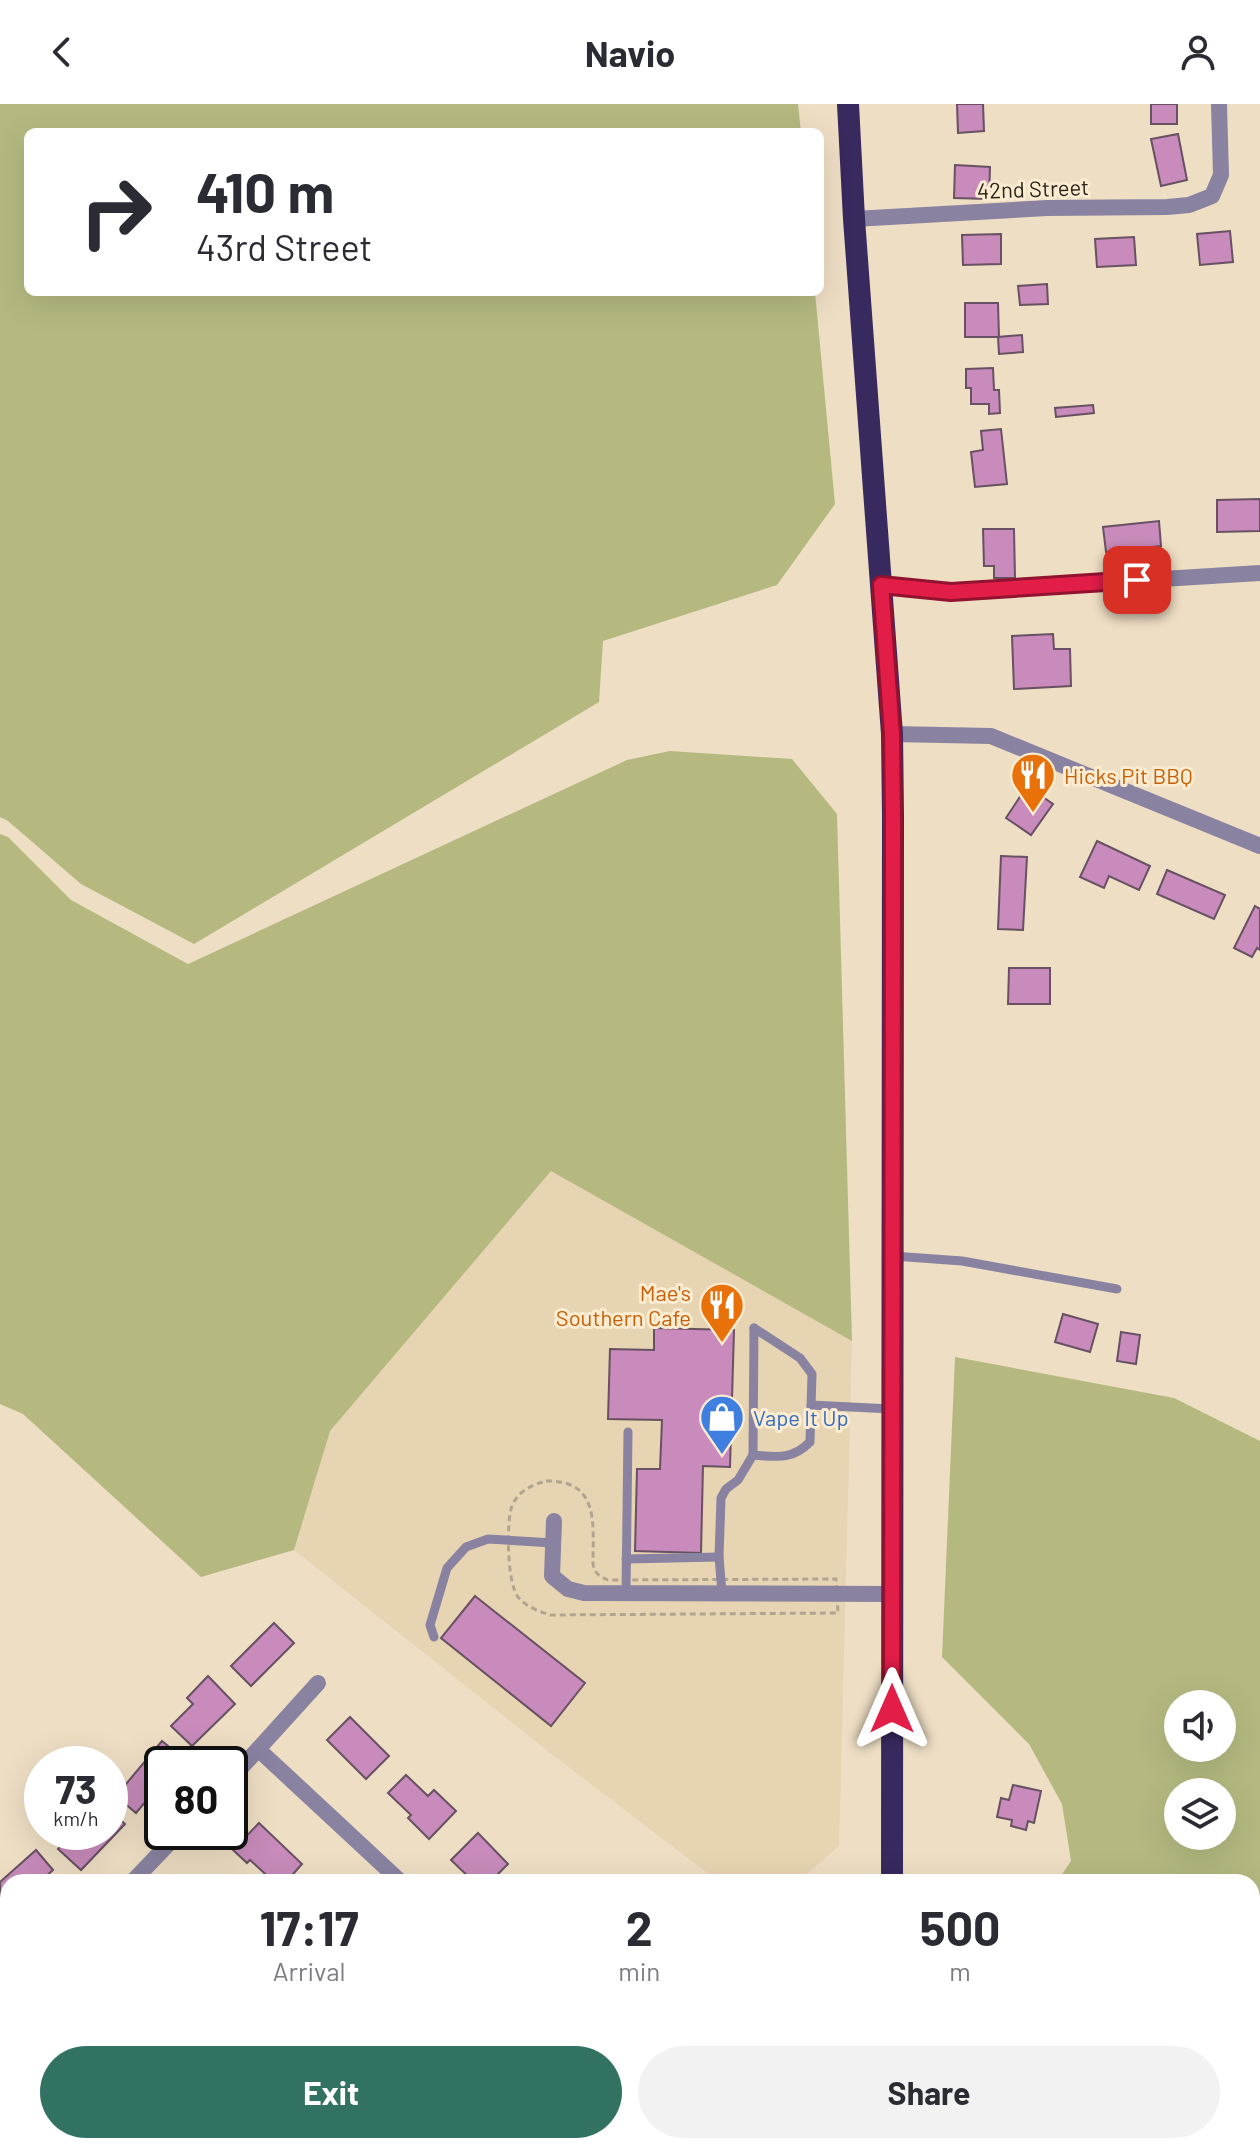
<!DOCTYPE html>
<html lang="en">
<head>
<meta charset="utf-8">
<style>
	:root { --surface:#fff; --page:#f2f2f3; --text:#2b2b33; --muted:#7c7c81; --accent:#327262 }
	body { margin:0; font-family:Barlow,sans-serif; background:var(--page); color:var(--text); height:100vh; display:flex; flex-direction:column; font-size:30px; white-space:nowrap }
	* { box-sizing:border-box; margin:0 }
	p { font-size:26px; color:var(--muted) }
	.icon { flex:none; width:44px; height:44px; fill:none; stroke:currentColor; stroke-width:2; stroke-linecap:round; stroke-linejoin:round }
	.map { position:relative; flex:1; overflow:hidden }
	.sheet { position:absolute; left:0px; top:1770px; width:1260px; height:280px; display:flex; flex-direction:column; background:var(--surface); border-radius:24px 24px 0 0; box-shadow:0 8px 32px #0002 }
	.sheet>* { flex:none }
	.banner { position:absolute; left:24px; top:24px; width:800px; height:168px; border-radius:12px; box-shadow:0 8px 32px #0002; background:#fff; color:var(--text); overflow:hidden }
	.controls { position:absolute; left:1164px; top:1586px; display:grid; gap:16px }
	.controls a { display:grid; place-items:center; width:72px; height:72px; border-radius:50%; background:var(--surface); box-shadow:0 8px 32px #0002; font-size:40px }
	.speed { position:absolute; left:24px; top:1642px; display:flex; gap:16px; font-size:40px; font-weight:700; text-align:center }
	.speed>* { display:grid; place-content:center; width:104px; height:104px; border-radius:50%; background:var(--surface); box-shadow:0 8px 32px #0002; line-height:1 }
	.speed small { font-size:20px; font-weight:400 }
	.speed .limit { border:4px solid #111; border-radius:12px; background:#fff; color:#111 }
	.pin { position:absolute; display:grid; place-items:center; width:68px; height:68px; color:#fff; margin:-34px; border-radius:16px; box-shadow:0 4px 12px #0006 }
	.me { position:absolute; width:88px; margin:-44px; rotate:0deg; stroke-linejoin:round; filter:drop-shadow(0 0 6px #0008) }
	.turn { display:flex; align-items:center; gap:28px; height:168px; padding:0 40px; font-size:36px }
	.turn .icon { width:104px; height:104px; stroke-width:2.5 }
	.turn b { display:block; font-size:56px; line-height:68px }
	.eta { display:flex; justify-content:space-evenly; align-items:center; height:136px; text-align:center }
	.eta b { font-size:48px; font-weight:700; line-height:56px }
	.primary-button { display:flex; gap:16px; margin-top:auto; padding:16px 40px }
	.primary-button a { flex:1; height:92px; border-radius:48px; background:var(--accent); color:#fff; font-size:32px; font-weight:700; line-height:92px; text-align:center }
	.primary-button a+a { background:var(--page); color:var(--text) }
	header { display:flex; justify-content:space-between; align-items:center; height:104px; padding:0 40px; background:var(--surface); font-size:36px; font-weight:700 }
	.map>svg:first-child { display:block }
</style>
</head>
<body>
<header><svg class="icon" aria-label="back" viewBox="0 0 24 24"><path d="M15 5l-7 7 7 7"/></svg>Navio<svg class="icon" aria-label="person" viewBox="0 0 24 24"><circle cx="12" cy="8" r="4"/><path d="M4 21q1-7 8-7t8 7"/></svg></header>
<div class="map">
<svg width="1260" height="2050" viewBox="0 0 1260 2050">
	<rect width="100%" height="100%" fill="#eedec4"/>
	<path fill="#e7d4b2" d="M551,1066L852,1237L839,1742L798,1778H719L549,1648L294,1446L329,1327Z"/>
	<g fill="#b5b980" fill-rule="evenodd">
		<path d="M0,0H798L801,28H28V188H815L835,400L777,481L603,537L599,598L194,840L81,780L8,717L0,713Z"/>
		<path d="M670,647L792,655L837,710L852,1237L551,1067L330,1327L294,1446L201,1473L23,1310L0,1300V730L8,733L71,796L188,860L627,656Z"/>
		<path d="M955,1253L1174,1294L1260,1337V2017L1252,2011V1778H1057L1071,1757L1062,1700L1029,1640L942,1553ZM1178,1600H1222V1644H1178ZM1178,1688H1222V1732H1178Z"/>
	</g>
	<g fill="#c88bbb" stroke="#675162" stroke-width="2">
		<path d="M957,0H983L984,27L958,29Z"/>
		<rect x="1151" y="0" width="26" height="20"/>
		<path d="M1178,30L1187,76L1161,82L1151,35Z"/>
		<path d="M955,61L990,63L989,95L954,94Z"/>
		<path d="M1230,127L1233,158L1200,161L1197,130Z"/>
		<path d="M1001,130V160L963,161L962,131Z"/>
		<path d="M1134,133L1136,161L1097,163L1095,135Z"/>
		<path d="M1047,180L1048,200L1020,201L1018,182Z"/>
		<path d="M965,199H998L999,233H965Z"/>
		<path d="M1022,231L1023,248L999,250L998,233Z"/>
		<path d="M993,264L994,286H999L1000,309L989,310V300H971V284H966V265Z"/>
		<path d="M1093,301L1094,309L1056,313L1055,304Z"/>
		<path d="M1001,325L1007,380L975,383L971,348L983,346L981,327Z"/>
		<path d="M1260,395V427L1217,428V396Z"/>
		<path d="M1159,417L1161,442L1106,448L1103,423Z"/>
		<path d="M983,425H1014L1015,474H994V462H984Z"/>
		<path d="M1053,530L1054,545H1070L1071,582L1014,585L1012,532Z"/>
		<path d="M1027,682L1053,700L1031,731L1006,714Z"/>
		<path d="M1097,737L1150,762L1139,786L1109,772L1104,784L1080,773Z"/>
		<path d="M1001,752L1027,753L1023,826L998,825Z"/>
		<path d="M1167,766L1225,791L1214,815L1157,790Z"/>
		<path d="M1255,802L1260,805V846L1257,844L1252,853L1234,844Z"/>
		<path d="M1009,864H1050V900H1008Z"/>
		<path d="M1063,1210L1098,1220L1090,1248L1055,1238Z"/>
		<path d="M654,1224L734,1226L730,1363L703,1362L701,1449L635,1447L637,1365H660L662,1316L608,1315L610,1245L654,1246Z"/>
		<path d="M1121,1228L1140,1231L1136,1260L1117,1257Z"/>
		<path d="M475,1492L585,1579L551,1622L441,1534Z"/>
		<path d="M274,1519L294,1539L251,1582L231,1562Z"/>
		<path d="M208,1572L235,1600L192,1642L171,1622L193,1600L187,1594Z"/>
		<path d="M350,1613L389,1652L366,1675L327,1636Z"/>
		<path d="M162,1637L183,1654L177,1660H162V1678L136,1709L116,1692Z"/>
		<path d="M406,1671L428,1692L434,1686L456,1707L429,1735L408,1714L411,1711L388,1689Z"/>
		<path d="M1013,1681L1041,1687L1034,1719L1028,1717L1026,1726L1011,1722L1012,1716L997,1713L1001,1694L1009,1696Z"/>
		<path d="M110,1706L125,1720L81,1766L58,1745L74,1728H110Z"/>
		<path d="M259,1719L302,1760L286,1778H274L250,1756L247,1759L233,1746Z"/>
		<path d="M478,1729L508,1760L490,1778H474L451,1756Z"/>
		<path d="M36,1746L53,1766L40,1778H8V1803L0,1794V1778Z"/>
		<path d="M308,2042H338L343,2050H305L302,2045Z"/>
		<path d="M1108,2042H1152L1147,2050H1102Z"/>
	</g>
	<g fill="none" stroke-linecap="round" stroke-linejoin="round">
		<g stroke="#b2a590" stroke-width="3" stroke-dasharray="6 4" stroke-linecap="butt">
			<path d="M546,1377C600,1376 593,1420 593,1460C595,1470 599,1472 608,1476L836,1475L838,1509L550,1511C539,1507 526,1503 518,1493C507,1479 506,1418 512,1402C518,1387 532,1381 546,1377Z"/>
			<path d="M1193,2042L1203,2049"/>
		</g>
		<g stroke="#8983a1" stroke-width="9">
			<path d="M893,1152L962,1157L1117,1185"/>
			<path d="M811,1301L891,1305"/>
			<path d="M753,1351C777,1353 792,1356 810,1338L812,1270L800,1254L754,1224"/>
			<path d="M626,1455L719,1453"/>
			<path d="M626,1489L628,1328"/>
			<path d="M722,1489L719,1453L721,1394L726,1385L738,1376L753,1351L754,1224"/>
			<path d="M434,1533L430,1521L447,1464L466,1443L488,1435L553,1439"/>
		</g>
		<g stroke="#8983a1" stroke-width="16">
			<path d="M854,115L1047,104L1167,103L1189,101L1212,92L1221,71L1219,0"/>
			<path d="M881,481L951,488L1260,469"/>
			<path d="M554,1417L552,1472L568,1485L584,1489L892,1490"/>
			<path d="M259,1646L401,1778"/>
			<path d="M230,1676L318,1579"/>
			<path d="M132,1778L180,1728"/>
			<path d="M0,1888L8,1884"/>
			<path d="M1252,2032L1260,2038"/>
			<path d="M240,2042L246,2050"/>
			<path d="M730,2042L750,2050"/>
			<path d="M1218,2042L1228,2050"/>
		</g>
		<path stroke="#8983a1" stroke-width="16" d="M892,630L991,632L1260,742"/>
		<g stroke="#38295e" stroke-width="22">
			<path d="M848,0L854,115L892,630L893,711L892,1778"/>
			<path d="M827,2050L830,2042"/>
		</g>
	</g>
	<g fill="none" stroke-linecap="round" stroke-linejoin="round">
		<g stroke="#92132f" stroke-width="20">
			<path id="route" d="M892,1605L893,711L892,630L881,481L951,488L1137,476"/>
		</g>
		<use href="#route" stroke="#e11d48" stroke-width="14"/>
	</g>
	<defs>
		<g id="restaurant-pin" transform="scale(2.3)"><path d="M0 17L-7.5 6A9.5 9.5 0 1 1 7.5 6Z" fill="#e8710a" stroke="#fbecd1"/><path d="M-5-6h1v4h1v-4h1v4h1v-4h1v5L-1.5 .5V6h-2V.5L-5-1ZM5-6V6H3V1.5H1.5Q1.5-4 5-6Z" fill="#fff"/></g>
		<g id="shop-pin" transform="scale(2.3)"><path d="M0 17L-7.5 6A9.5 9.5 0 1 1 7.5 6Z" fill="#3f7fe0" stroke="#fbecd1"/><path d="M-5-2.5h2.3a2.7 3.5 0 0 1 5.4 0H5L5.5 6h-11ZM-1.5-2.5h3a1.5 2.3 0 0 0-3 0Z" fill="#fff"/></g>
	</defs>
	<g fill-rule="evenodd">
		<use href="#restaurant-pin" x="1033" y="671"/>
		<use href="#restaurant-pin" x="722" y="1201"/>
		<use href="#shop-pin" x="722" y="1313"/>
	</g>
	<g text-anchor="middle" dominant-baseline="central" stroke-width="6" stroke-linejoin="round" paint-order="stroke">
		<g font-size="22" fill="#2c261c" stroke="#fbecd1">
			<text transform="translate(1033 84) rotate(-2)">42nd Street</text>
		</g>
		<g font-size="22" fill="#c56008" stroke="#fbecd1" text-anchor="start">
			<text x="1064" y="671">Hicks Pit BBQ</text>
			<text x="691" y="1188" text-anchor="end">Mae's<tspan x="691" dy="25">Southern Cafe</tspan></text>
		</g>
		<g font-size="22" fill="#366cbe" stroke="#fbecd1" text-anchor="start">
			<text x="753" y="1313">Vape It Up</text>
		</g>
	</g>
</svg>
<div class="controls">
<a><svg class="icon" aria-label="sound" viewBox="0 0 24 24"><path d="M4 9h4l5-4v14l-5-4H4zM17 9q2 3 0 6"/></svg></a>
<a><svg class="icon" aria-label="layers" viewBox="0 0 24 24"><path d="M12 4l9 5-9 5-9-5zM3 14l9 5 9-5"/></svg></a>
</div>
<div class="speed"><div>73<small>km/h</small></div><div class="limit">80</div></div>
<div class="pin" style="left:1137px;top:476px;background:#d93025"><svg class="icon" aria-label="arrive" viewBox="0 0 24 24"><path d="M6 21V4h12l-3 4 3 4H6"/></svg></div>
<svg class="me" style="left:892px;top:1605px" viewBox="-20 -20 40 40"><path d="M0-17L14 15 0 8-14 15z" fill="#e11d48" stroke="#fff" stroke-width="4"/></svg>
<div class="banner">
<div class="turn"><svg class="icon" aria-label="right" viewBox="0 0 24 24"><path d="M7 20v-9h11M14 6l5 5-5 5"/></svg><div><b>410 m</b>43rd Street</div></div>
</div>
<section class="sheet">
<div class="eta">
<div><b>17:17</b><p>Arrival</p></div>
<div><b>2</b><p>min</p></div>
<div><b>500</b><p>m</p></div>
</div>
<div class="primary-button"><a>Exit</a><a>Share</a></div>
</section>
</div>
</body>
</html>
